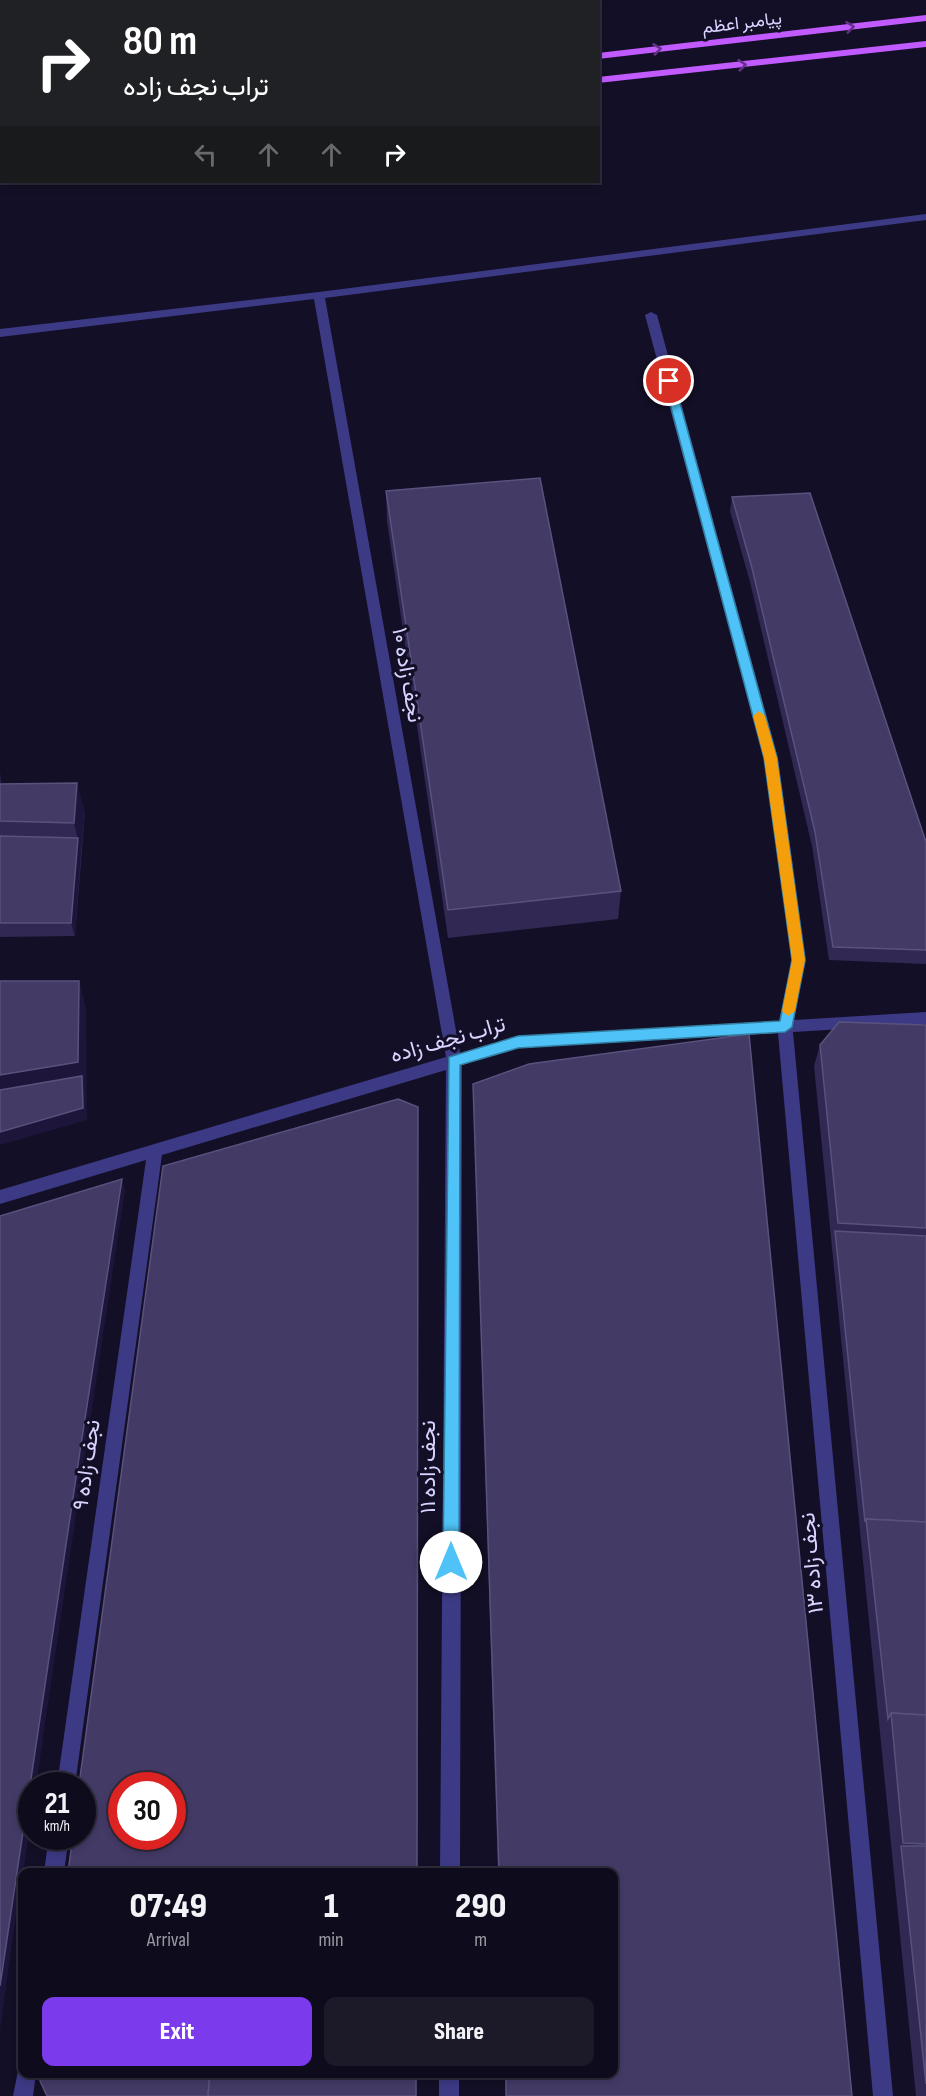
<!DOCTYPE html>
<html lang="en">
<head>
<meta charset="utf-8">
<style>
	:root { --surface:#0e0b1c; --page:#1c1929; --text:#f1f3f6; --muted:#9b9ba3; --line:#2e2b3b; --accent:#7c3aed }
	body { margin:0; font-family:"Sofia Sans Condensed",Vazirmatn,sans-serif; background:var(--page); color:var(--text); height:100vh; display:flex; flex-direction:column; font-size:22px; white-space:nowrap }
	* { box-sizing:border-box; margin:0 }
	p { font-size:20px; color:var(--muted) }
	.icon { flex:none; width:33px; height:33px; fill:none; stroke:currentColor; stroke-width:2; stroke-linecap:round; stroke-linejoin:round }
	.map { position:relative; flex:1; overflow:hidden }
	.side { position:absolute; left:18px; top:1868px; width:600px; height:210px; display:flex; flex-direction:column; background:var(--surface); border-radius:12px; box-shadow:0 3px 9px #0003,0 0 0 2px var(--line) }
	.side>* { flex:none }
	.guide { position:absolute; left:0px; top:0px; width:600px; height:183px; box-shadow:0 3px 9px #0003,0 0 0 2px var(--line); background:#202124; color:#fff; overflow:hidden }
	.speed { position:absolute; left:18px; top:1772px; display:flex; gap:12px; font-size:30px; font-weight:700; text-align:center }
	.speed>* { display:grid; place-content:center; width:78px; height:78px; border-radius:50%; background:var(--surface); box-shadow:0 3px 9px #0003,0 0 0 2px var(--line); line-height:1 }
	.speed small { font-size:15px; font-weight:400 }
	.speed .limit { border:9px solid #d22; background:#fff; color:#111 }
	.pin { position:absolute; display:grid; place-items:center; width:51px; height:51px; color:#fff; margin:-26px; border:3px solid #fff; border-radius:50%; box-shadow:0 2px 6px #0007 }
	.me { position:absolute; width:66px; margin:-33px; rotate:0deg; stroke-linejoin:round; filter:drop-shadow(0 0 4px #0008) }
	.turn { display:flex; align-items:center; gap:21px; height:126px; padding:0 24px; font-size:27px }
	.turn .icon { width:78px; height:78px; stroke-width:2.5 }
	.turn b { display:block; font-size:42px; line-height:51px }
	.lanes { display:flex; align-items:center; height:57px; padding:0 24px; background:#0003; justify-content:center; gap:30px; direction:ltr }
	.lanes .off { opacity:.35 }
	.eta { display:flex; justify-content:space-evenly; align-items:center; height:102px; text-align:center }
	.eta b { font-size:36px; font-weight:800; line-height:42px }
	.primary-button { display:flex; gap:12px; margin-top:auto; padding:12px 24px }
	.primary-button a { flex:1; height:69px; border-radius:12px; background:var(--accent); color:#fff; font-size:24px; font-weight:800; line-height:69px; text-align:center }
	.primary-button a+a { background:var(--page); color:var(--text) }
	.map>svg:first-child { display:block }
</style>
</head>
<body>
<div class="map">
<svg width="926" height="2096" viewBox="0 0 926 2096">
	<rect width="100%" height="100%" fill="#130f26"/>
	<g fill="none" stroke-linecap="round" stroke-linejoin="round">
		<g fill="#3d3a85" fill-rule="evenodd">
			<path d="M926,214V220L325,298L460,1053L518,1036L779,1021L792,960L764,758L645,315L651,312L657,315L778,758L806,960L794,1020L926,1012V1024L793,1032L893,2096H873L778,1033L518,1048L462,1065L460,1872H440L446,1070L162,1155L75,1785H57L146,1160L0,1204V1190L446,1057L314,299L0,337V329L319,292Z"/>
			<path d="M49,1836H69L64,1872H44Z"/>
			<path d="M22,2064V2073H36L33,2096H13L19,2066Z"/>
			<rect x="439" y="2073" width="20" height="23"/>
		</g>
		<g fill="#c25bff" fill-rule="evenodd">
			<path d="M538,0H560L537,2Z"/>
			<path d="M926,15V21L598,59V53Z"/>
			<path d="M926,41V47L598,83V77Z"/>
			<rect x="0" y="56" width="2" height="6"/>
			<rect x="0" y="111" width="2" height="6"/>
			<rect x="0" y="143" width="2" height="6"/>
		</g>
	</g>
	<g fill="#312854">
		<path d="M386,491L621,891L618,919L448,938L387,521Z"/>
		<path d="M732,497L926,842V964L829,960L812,846L750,582L730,511Z"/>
		<path d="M0,772L1,784L85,812L75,936L0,937Z"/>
		<path d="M926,1025V2096H916L814,1066L820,1045Z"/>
		<path d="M473,1084L852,2096H506L505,2073H614V1872H498Z"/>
	</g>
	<g fill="#1d163a">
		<path d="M77,783L85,812L81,852L74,823Z"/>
		<path d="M78,838L81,852L75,936L71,923Z"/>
		<path d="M79,981L86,1008L87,1120L0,1145V1075Z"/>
		<path d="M122,1179L125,1191L84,1461L36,1785H32V1816L23,1872H22L0,2030V1986L80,1451Z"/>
		<rect x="416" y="2073" width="1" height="23"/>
	</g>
	<g fill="#433a66" stroke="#5a527e" stroke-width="1.5" fill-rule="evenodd">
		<path d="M540,478L621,891L448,910L386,491Z"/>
		<path d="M810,493L926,842V950L833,947L815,832L752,568L732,497Z"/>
		<path d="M77,783L74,823L0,821V784Z"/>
		<path d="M0,836L78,838L71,923H0Z"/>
		<path d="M0,981H79L78,1062L0,1075Z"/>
		<path d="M839,1022L926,1025V1228L838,1223L820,1045Z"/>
		<path d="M749,1034L852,2096H506V2073H614V1872H499L473,1084L529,1064Z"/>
		<path d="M82,1076L83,1108L0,1132V1090Z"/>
		<path d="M398,1099L418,1107L417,1872H68L73,1836H82V1785H79L163,1166ZM122,1785H172V1836H122Z"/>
		<path d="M122,1179L80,1451L0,1986V1216Z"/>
		<path d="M835,1231L926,1236V1522L866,1519L865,1522Z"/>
		<path d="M866,1519L926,1522V1715L891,1713L888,1719Z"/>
		<path d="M891,1713L926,1715V1844L903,1843Z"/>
		<path d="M901,1846H926V2084Z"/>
		<path d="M41,2073H210L208,2096H47L40,2081Z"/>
		<path d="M210,2073H416V2096H208Z"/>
	</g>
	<defs><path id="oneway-chevron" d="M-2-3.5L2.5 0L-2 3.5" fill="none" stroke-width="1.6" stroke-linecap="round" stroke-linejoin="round" transform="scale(1.5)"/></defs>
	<g stroke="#623188">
		<use href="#oneway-chevron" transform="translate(850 27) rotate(-7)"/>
		<use href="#oneway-chevron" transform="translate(657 49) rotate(-7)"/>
		<use href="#oneway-chevron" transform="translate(742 65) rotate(-6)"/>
	</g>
	<path fill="#4fc3f7" stroke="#337fa1" stroke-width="1.5" d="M669,378L674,381L777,758L805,960L792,1027L785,1032L518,1048L460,1065L459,1562L457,1568L451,1570L446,1568L443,1562L449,1057L518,1036L780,1021L792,960L764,758L664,381Z"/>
	<path fill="#f59e0b" d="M759,711L765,716L777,758L805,960L795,1011L788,1016L782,1011L792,960L764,758L753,716Z"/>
	<g text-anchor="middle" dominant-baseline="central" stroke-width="6" stroke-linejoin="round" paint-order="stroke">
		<g font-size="18" fill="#d9d4ff" stroke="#130f26">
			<text transform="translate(742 23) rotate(-7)">پیامبر اعظم</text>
		</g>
		<g font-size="22" fill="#d9d4ff" stroke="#130f26">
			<text transform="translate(407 675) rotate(80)">نجف زاده ۱۰</text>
			<text transform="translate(448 1040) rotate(-16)">تراب نجف زاده</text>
			<text transform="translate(87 1465) rotate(-82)">نجف زاده ۹</text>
			<text transform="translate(428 1467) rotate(-90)">نجف زاده ۱۱</text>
			<text transform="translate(812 1563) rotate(-95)">نجف زاده ۱۳</text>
		</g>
	</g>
</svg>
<div class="speed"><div>21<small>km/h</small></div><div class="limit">30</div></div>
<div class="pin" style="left:669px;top:381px;background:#d93025"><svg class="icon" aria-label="arrive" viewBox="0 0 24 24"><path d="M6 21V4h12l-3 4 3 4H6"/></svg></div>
<svg class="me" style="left:451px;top:1562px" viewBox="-20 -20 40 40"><circle r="19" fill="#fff"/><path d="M0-13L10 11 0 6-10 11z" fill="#4fc3f7"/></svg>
<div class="guide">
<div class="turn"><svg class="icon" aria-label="right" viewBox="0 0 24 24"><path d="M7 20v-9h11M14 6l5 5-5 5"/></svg><div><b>80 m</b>تراب نجف زاده</div></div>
<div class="lanes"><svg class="icon off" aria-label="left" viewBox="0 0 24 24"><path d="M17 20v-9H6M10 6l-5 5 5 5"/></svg><svg class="icon off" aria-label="ahead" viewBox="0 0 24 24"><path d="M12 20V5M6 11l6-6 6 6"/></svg><svg class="icon off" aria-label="ahead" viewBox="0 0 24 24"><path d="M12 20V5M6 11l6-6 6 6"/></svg><svg class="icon" aria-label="right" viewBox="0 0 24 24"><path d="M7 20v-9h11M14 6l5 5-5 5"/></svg></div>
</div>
<section class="side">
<div class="eta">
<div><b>07:49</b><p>Arrival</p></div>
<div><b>1</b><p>min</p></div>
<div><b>290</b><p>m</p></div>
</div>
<div class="primary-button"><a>Exit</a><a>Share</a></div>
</section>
</div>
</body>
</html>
